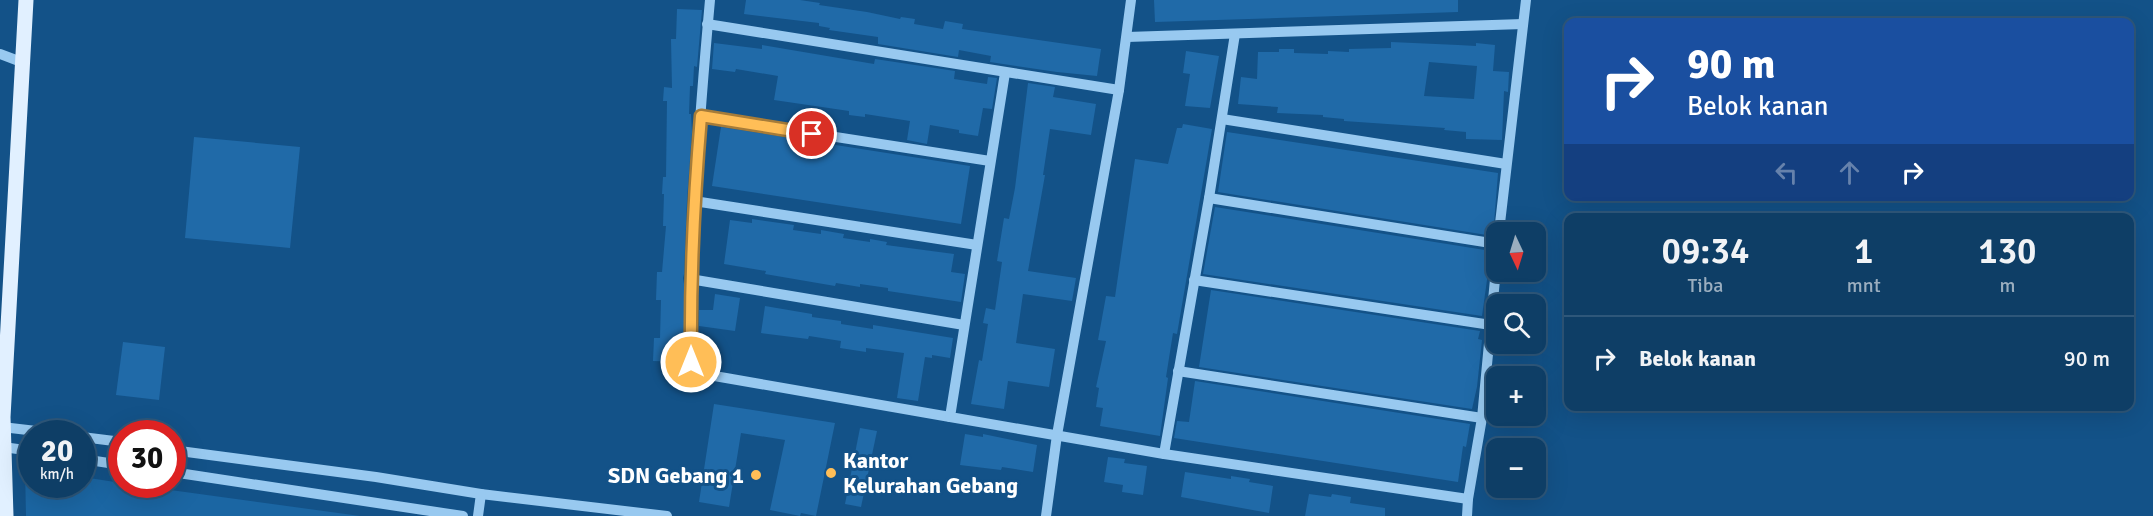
<!DOCTYPE html>
<html lang="id">
<head>
<meta charset="utf-8">
<style>
	:root { --surface:#0e3e66; --page:#1c496f; --text:#f1f3f6; --muted:#9baebf; --line:#2e577a }
	body { margin:0; font-family:Signika,sans-serif; background:var(--page); color:var(--text); height:100vh; display:flex; flex-direction:column; font-size:22px; white-space:nowrap }
	* { box-sizing:border-box; margin:0 }
	p { font-size:20px; color:var(--muted) }
	.icon { flex:none; width:33px; height:33px; fill:none; stroke:currentColor; stroke-width:2; stroke-linecap:round; stroke-linejoin:round }
	.map { position:relative; flex:1; overflow:hidden }
	.details { position:absolute; left:1564px; top:213px; width:570px; height:198px; display:flex; flex-direction:column; background:var(--surface); border-radius:12px; box-shadow:0 6px 24px #0002,0 0 0 2px var(--line) }
	.details>* { flex:none }
	.guide { position:absolute; left:1564px; top:18px; width:570px; height:183px; border-radius:12px; box-shadow:0 6px 24px #0002,0 0 0 2px var(--line); background:#1a4fa0; color:#fff; overflow:hidden }
	.needle { width:39px; rotate:176deg }
	.tools { position:absolute; left:1486px; top:222px; display:grid; gap:12px }
	.tools a { display:grid; place-items:center; width:60px; height:60px; border-radius:12px; background:var(--surface); box-shadow:0 6px 24px #0002,0 0 0 2px var(--line); font-size:30px }
	.speed { position:absolute; left:18px; top:420px; display:flex; gap:12px; font-size:30px; font-weight:700; text-align:center }
	.speed>* { display:grid; place-content:center; width:78px; height:78px; border-radius:50%; background:var(--surface); box-shadow:0 6px 24px #0002,0 0 0 2px var(--line); line-height:1 }
	.speed small { font-size:15px; font-weight:400 }
	.speed .limit { border:9px solid #d22; background:#fff; color:#111 }
	.pin { position:absolute; display:grid; place-items:center; width:51px; height:51px; color:#fff; margin:-26px; border:3px solid #fff; border-radius:50%; box-shadow:0 2px 6px #0007 }
	.me { position:absolute; width:66px; margin:-33px; rotate:0deg; stroke-linejoin:round; filter:drop-shadow(0 0 4px #0008) }
	.turn { display:flex; align-items:center; gap:21px; height:126px; padding:0 24px; font-size:27px }
	.turn .icon { width:78px; height:78px; stroke-width:2.5 }
	.turn b { display:block; font-size:42px; line-height:51px }
	.lanes { display:flex; align-items:center; height:57px; padding:0 24px; background:#0003; justify-content:center; gap:30px; direction:ltr }
	.lanes .off { opacity:.35 }
	.eta { display:flex; justify-content:space-evenly; align-items:center; height:102px; text-align:center }
	.eta b { font-size:36px; font-weight:600; line-height:42px }
	ul { padding:0; list-style:none }
	li { display:flex; align-items:center; gap:18px; height:84px; padding:0 24px; border-top:2px solid var(--line) }
	li div { flex:1 }
	li b { display:block; font-size:22px }
	li em { font-style:normal }
	.map>svg:first-child { display:block }
</style>
</head>
<body>
<div class="map">
<svg width="2153" height="516" viewBox="0 0 2153 516">
	<rect width="100%" height="100%" fill="#135288"/>
	<path fill="#1b66a3" d="M25,469L31,470L32,484H82L83,477L121,483L122,484L134,485L360,516H26Z"/>
	<g fill="#206aa8" fill-rule="evenodd">
		<path d="M746,0H800L820,3L819,5L867,12L900,19L901,17L915,19L914,24L943,29L945,21L963,24L962,29L1101,49L1097,76L1057,72L990,62L991,56L959,50L958,57L878,44V37L829,30L830,28L819,26V23L744,14Z"/>
		<path d="M1154,0H1458V12L1155,22Z"/>
		<path d="M677,9L702,10L697,67L694,66L693,86H690L689,114H691L692,132L687,200L684,274L683,278L684,284V362L653,361L654,338H660L661,300H656L657,272H662L666,226H663L664,194H662L663,177H666L667,101H663L664,87L672,88L671,39H676Z"/>
		<path d="M1391,42L1458,45L1476,46V43L1495,45L1493,71L1509,72L1508,92L1504,91L1502,140L1466,139V132L1444,130L1445,128L1344,121V119L1323,117V115L1277,113L1278,107L1238,104L1241,77L1257,79L1258,52H1279V49H1294V53L1328,54V51L1349,52V49L1391,48ZM1429,62L1477,66L1474,99L1424,96Z"/>
		<path d="M714,43L762,49V45L874,64L875,59L955,71L954,79L987,84L988,77L997,78L992,109L983,108L978,136L959,133V130L930,125L927,144L907,140L910,121L865,114V117L849,115V111L774,100L778,76L736,69L735,72L712,69Z"/>
		<path d="M1186,51L1219,56L1210,108L1185,106L1190,74L1183,73Z"/>
		<path d="M1028,83L1055,87L1053,97L1096,104L1091,135L1050,129L1043,175H1045L1028,271L1076,278L1072,301L1023,294L1016,343L1055,349L1049,387L1008,381L1004,409L971,404L979,360L982,361L988,324L983,323L986,308L995,310L1002,262L997,261L1004,218L1009,219L1015,188Z"/>
		<path d="M1183,124L1212,129L1177,334L1173,333L1166,377L1168,378L1160,436L1100,426L1103,408L1096,407L1099,388L1096,387L1106,341L1098,340L1106,296L1115,297L1135,159L1168,164L1177,128H1182Z"/>
		<path d="M721,127L970,166L961,224L712,186Z"/>
		<path d="M1227,132L1498,173L1493,236L1218,192Z"/>
		<path d="M194,137L300,147L290,248L185,238Z"/>
		<path d="M1215,207L1491,251L1482,316L1203,274Z"/>
		<path d="M752,219L794,225L793,230L821,234V230L844,234L843,238L870,242V239L887,242L886,245L954,254L951,272L965,274L961,302L888,291V288L860,284V287L836,283L835,286L765,274L766,271L724,264L730,220L752,223Z"/>
		<path d="M1211,290L1480,331L1478,339L1482,340L1477,387L1472,409L1199,367Z"/>
		<path d="M715,294L740,298L735,331L699,326V310H713Z"/>
		<path d="M765,306L812,314V317L841,321V324L873,329V325L953,338L950,358L932,355V358L925,357L918,401L897,398L904,353L866,348V352L840,348L841,341L809,336L808,339L761,333Z"/>
		<path d="M123,342L165,347L159,400L116,395Z"/>
		<path d="M1195,381L1470,424L1466,447L1463,446L1458,482L1174,438L1177,421L1189,422Z"/>
		<path d="M714,404L835,423L816,516L801,513L800,516L770,510L785,440L741,433L729,507L699,502Z"/>
		<path d="M860,428L877,431L861,507L845,504Z"/>
		<path d="M965,434L983,437V434L1037,445L1033,472L1002,467L1001,470L960,465Z"/>
		<path d="M1108,457L1125,459L1124,463L1147,466L1143,495L1122,492L1123,485L1104,482Z"/>
		<path d="M1185,472L1231,479V476L1250,479L1249,482L1273,486L1269,513L1181,497Z"/>
		<path d="M1309,494L1331,497L1332,494L1351,497L1350,503L1385,508V516H1305Z"/>
	</g>
	<g fill="none" stroke-linecap="round" stroke-linejoin="round">
		<g stroke="#98c9f0" stroke-width="10">
			<path d="M710,0C699,121 690,241 691,362L696,370L703,374L950,417"/>
			<path d="M707,24L1119,90"/>
			<path d="M1127,37L1523,24"/>
			<path d="M0,54L24,63"/>
			<path d="M1005,73L950,417L1164,454L1468,499"/>
			<path d="M701,116L990,161"/>
			<path d="M1222,119L1506,164"/>
			<path d="M1209,198L1497,244"/>
			<path d="M694,201L977,245"/>
			<path d="M1499,232L1526,0"/>
			<path d="M690,279L964,325"/>
			<path d="M1194,280L1491,325"/>
			<path d="M1178,371L1482,418"/>
			<path d="M2,427L62,434"/>
			<path d="M82,437L122,442"/>
			<path d="M3,447L32,451"/>
			<path d="M172,450L376,477L481,494L667,516"/>
			<path d="M1164,454L1209,198L1235,34"/>
			<path d="M82,459L122,465"/>
			<path d="M172,472L463,516"/>
			<path d="M478,516L481,494"/>
			<path d="M1046,516L1057,435L1119,90L1131,0"/>
			<path d="M1467,516L1468,499L1482,418L1497,258"/>
		</g>
		<path stroke="#e1f0ff" stroke-width="15" d="M6,516L3,417L26,0"/>
	</g>
	<g fill="none" stroke-linecap="round" stroke-linejoin="round">
		<g stroke="#a67c39" stroke-width="15">
			<path id="route" d="M691,362C690,279 694,198 701,116L812,134"/>
		</g>
		<use href="#route" stroke="#ffbe57" stroke-width="10"/>
	</g>
	<g fill="#ffbe57" stroke="#135288" stroke-width="2">
		<circle cx="831" cy="473" r="6"/>
		<circle cx="756" cy="475" r="6"/>
	</g>
	<g text-anchor="middle" dominant-baseline="central" stroke-width="6" stroke-linejoin="round" paint-order="stroke">
		<g font-size="22" font-weight="bold" fill="#fff" stroke="#135288" text-anchor="start">
			<text x="843" y="460">Kantor<tspan x="843" dy="25">Kelurahan Gebang</tspan></text>
			<text x="744" y="475" text-anchor="end">SDN Gebang 1</text>
		</g>
	</g>
</svg>
<div class="tools">
<a><svg class="needle" viewBox="-14 -14 28 28"><path d="M0-13l5 13h-10z" fill="#e53935"/><path d="M0 13l5-13h-10z" fill="#9baebf"/></svg></a>
<a><svg class="icon" aria-label="search" viewBox="0 0 24 24"><circle cx="10" cy="10" r="6"/><path d="M15 15l6 6"/></svg></a>
<a>+</a>
<a>−</a>
</div>
<div class="speed"><div>20<small>km/h</small></div><div class="limit">30</div></div>
<div class="pin" style="left:812px;top:134px;background:#d93025"><svg class="icon" aria-label="arrive" viewBox="0 0 24 24"><path d="M6 21V4h12l-3 4 3 4H6"/></svg></div>
<svg class="me" style="left:691px;top:362px" viewBox="-20 -20 40 40"><circle r="17" fill="#ffbe57" stroke="#fff" stroke-width="3"/><path d="M0-11L8 9 0 5-8 9z" fill="#fff"/></svg>
<div class="guide">
<div class="turn"><svg class="icon" aria-label="right" viewBox="0 0 24 24"><path d="M7 20v-9h11M14 6l5 5-5 5"/></svg><div><b>90 m</b>Belok kanan</div></div>
<div class="lanes"><svg class="icon off" aria-label="left" viewBox="0 0 24 24"><path d="M17 20v-9H6M10 6l-5 5 5 5"/></svg><svg class="icon off" aria-label="ahead" viewBox="0 0 24 24"><path d="M12 20V5M6 11l6-6 6 6"/></svg><svg class="icon" aria-label="right" viewBox="0 0 24 24"><path d="M7 20v-9h11M14 6l5 5-5 5"/></svg></div>
</div>
<section class="details">
<div class="eta">
<div><b>09:34</b><p>Tiba</p></div>
<div><b>1</b><p>mnt</p></div>
<div><b>130</b><p>m</p></div>
</div>
<ul>
<li><svg class="icon" aria-label="right" viewBox="0 0 24 24"><path d="M7 20v-9h11M14 6l5 5-5 5"/></svg><div><b>Belok kanan</b></div><em>90 m</em></li>
</ul>
</section>
</div>
</body>
</html>
